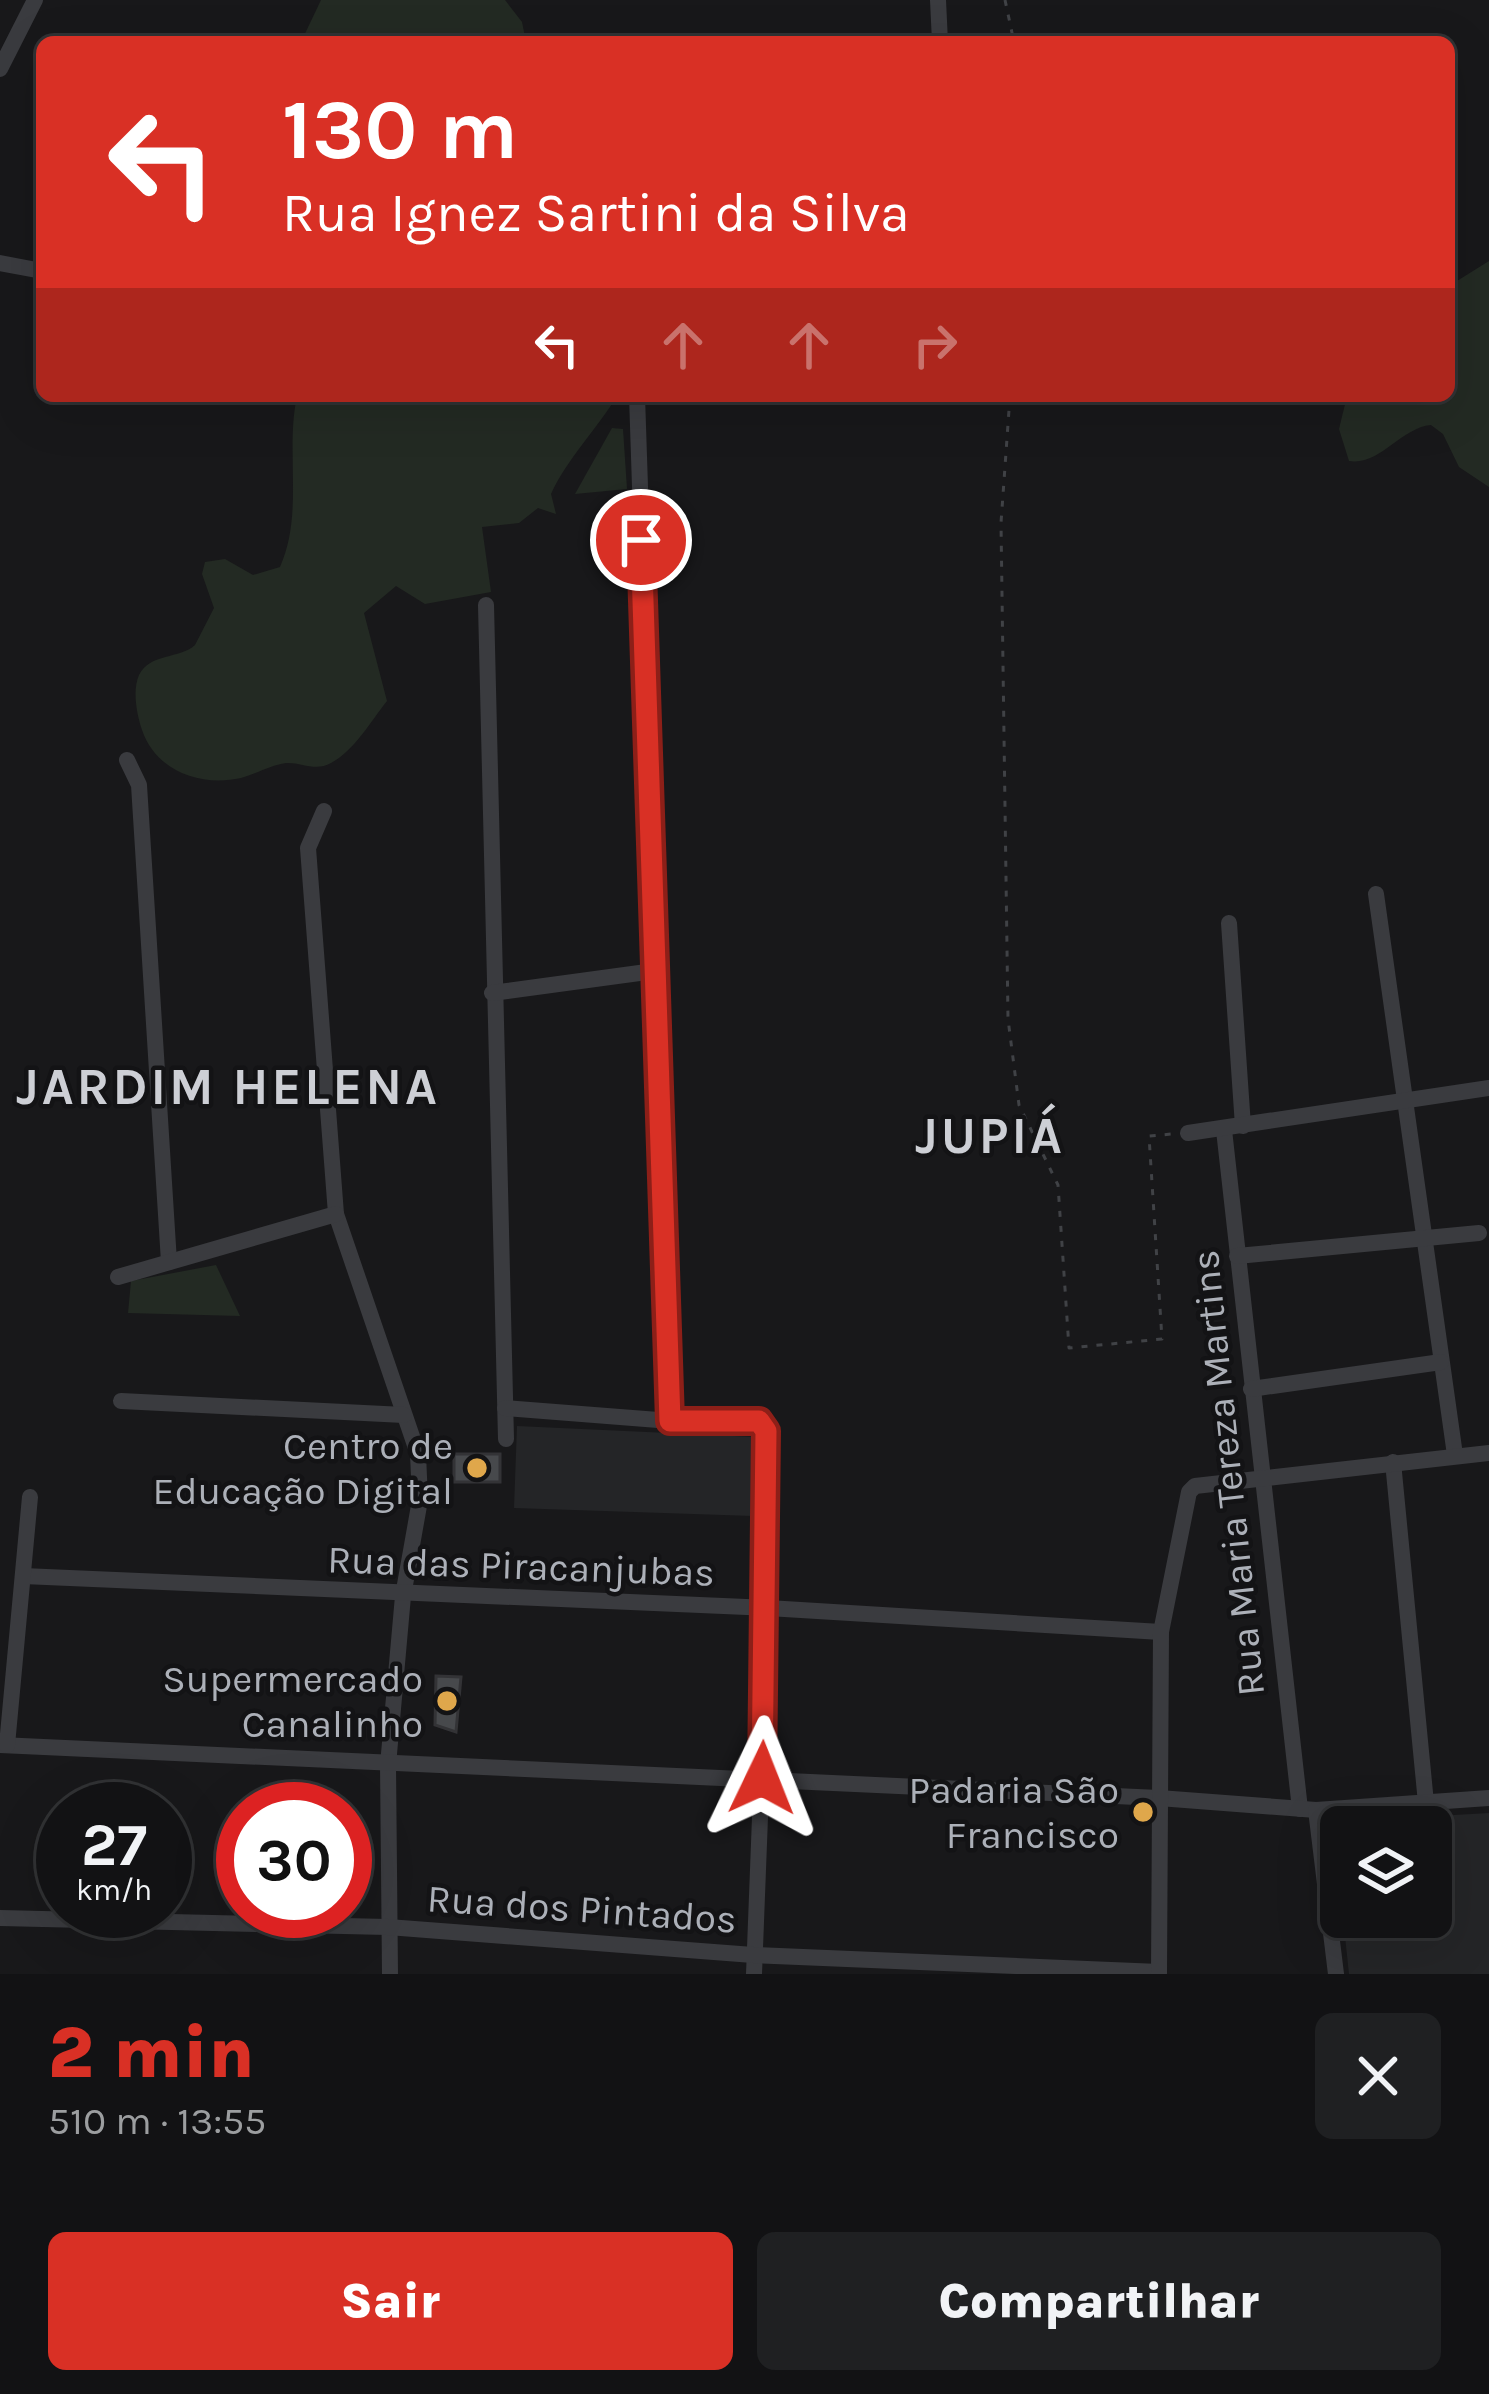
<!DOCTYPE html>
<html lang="pt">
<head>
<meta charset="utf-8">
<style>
	:root { --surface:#121214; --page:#1f2022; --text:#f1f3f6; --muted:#9c9ea0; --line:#313234; --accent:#d93025 }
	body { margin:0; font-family:Karla,sans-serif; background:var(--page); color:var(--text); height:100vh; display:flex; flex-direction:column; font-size:45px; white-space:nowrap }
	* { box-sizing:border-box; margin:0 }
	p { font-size:39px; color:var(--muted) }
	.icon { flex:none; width:66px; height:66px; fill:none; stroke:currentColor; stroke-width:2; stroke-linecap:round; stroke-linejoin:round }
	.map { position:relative; height:1974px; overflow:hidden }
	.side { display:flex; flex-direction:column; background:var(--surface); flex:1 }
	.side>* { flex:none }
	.top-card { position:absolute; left:36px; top:36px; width:1419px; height:366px; border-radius:18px; box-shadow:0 12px 48px #0002,0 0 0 3px var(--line); background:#d93025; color:#fff; overflow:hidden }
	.buttons { position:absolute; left:1320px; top:1806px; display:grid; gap:24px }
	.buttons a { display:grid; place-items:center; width:132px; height:132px; border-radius:18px; background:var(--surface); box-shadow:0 12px 48px #0002,0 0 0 3px var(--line); font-size:60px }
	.speed { position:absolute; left:36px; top:1782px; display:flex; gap:24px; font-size:60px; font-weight:700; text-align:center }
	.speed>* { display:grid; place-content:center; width:156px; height:156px; border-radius:50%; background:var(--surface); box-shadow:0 12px 48px #0002,0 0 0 3px var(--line); line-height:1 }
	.speed small { font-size:30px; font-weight:400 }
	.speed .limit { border:18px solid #d22; background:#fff; color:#111 }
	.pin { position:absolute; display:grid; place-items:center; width:102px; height:102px; color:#fff; margin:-51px; border:6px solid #fff; border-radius:50%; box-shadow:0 3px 12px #0007 }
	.me { position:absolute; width:132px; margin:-66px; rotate:2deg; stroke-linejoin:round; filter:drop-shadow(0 0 9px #0008) }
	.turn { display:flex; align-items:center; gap:42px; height:252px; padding:0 48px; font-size:54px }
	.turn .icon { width:156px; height:156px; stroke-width:2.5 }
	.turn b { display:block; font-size:84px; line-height:102px }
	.lanes { display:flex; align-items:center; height:114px; padding:0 48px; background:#0003; justify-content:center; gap:60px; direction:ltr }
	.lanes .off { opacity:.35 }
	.round { display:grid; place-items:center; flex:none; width:126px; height:126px; border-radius:18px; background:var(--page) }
	.summary { display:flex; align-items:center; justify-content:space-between; height:204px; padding:0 48px }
	h1 { font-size:72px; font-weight:800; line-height:90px; color:var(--accent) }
	.button { display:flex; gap:24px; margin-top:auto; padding:24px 48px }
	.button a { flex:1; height:138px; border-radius:18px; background:var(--accent); color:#fff; font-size:48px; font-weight:800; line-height:138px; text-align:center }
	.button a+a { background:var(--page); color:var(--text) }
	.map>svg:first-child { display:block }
</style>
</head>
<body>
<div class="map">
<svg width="1489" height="1974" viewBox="0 0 1489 1974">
	<rect width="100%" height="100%" fill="#18181a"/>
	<g fill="#242527">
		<path d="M517,1426L755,1437L753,1516L514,1508Z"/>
		<path d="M1489,1813V1974H1349L1343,1917H1431V1827H1341V1902L1332,1822Z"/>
	</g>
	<g fill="#232a23">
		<path d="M321,0H505L522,22L526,42H301Z"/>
		<path d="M1489,261V487L1459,467L1443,434L1431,425C1400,428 1380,466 1349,461L1339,429L1347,396H1449V286Z"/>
		<path d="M297,396H617C597,429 567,459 551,494L556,514L538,508L519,523L482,527L491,592L425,604L396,586L364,613L387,701C371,721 354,751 331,763C315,772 302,762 286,763C271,765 256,774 241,778C200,787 156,771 142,730C137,715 132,691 139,675C150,653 180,659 195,645L214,608L202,574L205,562L225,559L253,575L280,567C304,513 285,452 297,396Z"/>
		<path d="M612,428L623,429L627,489L575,494Z"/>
		<path d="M216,1265L240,1316L128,1313L131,1281Z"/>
	</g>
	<g fill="#47494c" stroke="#333336" stroke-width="3">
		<rect x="454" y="1454" width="46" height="28"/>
		<path d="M436,1676L461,1677L456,1732L435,1725Z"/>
	</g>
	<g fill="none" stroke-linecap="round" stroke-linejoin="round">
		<g stroke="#404246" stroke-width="3" stroke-dasharray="6 9" stroke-linecap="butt">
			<path d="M1005,0L1014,42"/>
			<path d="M1010,396L1001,523L1008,1019L1019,1105L1058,1185L1069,1348L1162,1339L1149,1136L1172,1134"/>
		</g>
		<g stroke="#3a3b3f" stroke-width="16">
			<path d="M938,0L940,42"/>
			<path d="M0,69L35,0"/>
			<path d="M0,263L42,271"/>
			<path d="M637,396L671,1421"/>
			<path d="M486,605L506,1439"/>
			<path d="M127,760L139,785L169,1262"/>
			<path d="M324,811L308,848L336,1214L418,1454L420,1500L403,1596L388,1765L390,1974"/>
			<path d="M1376,894L1455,1455"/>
			<path d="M1229,923L1243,1126"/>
			<path d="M492,993L654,971"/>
			<path d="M1224,1130L1300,1809"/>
			<path d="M1188,1133L1489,1088"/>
			<path d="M1237,1256L1479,1233"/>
			<path d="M118,1277L336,1214"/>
			<path d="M1251,1389L1441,1362"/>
			<path d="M121,1401L404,1415"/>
			<path d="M505,1408L671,1421H759L766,1431L768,1608L754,1974"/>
			<path d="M1393,1462L1426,1803"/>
			<path d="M23,1576L768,1608L1161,1632"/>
			<path d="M0,1745L1159,1798L1316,1810L1489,1798"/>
			<path d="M7,1745L30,1497"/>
			<path d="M1316,1810L1336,1974"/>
			<path d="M0,1918L388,1927L753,1955L1159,1972"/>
			<path d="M1159,1974L1161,1632L1189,1492L1195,1486L1489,1453"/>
		</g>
	</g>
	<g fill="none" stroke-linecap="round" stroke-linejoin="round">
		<g stroke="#8d1f18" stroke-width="30">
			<path id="route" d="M641,540L670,1421H759L766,1431L762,1778"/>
		</g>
		<use href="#route" stroke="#d93025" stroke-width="21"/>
	</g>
	<g fill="#dfa74b" stroke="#131315" stroke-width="4.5">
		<circle cx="477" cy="1468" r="12"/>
		<circle cx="447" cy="1701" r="12"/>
		<circle cx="1143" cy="1812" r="12"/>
	</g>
	<g text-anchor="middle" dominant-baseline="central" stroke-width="9" stroke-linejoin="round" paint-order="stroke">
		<g font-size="39" fill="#acb0b8" stroke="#131315" text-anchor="end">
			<text x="453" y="1446">Centro de<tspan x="453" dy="45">Educação Digital</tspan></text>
			<text x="423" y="1679">Supermercado<tspan x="423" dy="45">Canalinho</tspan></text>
			<text x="1119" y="1790">Padaria São<tspan x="1119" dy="45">Francisco</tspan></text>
		</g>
		<g font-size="39" fill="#acb0b8" stroke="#131315">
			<text transform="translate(1228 1473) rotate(-96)">Rua Maria Tereza Martins</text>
			<text transform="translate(521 1566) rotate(2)">Rua das Piracanjubas</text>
			<text transform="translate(582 1909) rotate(4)">Rua dos Pintados</text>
		</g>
		<g font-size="51" font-weight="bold" letter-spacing="3" fill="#cdcfd5" stroke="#131315">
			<text x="228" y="1087">JARDIM HELENA</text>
			<text x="990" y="1136">JUPIÁ</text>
		</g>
	</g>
</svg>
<div class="buttons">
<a><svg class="icon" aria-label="layers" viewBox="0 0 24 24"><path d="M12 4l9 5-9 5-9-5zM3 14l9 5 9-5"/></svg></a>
</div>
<div class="speed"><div>27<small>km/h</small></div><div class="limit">30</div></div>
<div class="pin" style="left:641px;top:540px;background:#d93025"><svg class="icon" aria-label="arrive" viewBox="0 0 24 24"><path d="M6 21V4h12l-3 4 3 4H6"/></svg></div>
<svg class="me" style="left:762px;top:1778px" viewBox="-20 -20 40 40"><path d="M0-17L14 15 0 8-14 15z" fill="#d93025" stroke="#fff" stroke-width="4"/></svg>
<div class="top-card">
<div class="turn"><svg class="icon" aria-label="left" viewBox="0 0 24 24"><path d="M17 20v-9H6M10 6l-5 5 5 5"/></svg><div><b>130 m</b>Rua Ignez Sartini da Silva</div></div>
<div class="lanes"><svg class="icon" aria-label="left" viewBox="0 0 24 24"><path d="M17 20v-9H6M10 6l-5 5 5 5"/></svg><svg class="icon off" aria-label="ahead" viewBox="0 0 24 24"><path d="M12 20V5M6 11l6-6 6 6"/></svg><svg class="icon off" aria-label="ahead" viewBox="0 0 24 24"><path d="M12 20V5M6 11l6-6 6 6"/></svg><svg class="icon off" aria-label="right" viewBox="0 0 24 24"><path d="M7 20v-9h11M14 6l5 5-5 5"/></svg></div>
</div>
</div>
<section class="side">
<div class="summary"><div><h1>2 min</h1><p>510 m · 13:55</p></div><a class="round"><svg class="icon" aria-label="close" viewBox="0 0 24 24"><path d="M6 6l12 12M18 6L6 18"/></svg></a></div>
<div class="button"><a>Sair</a><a>Compartilhar</a></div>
</section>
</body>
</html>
